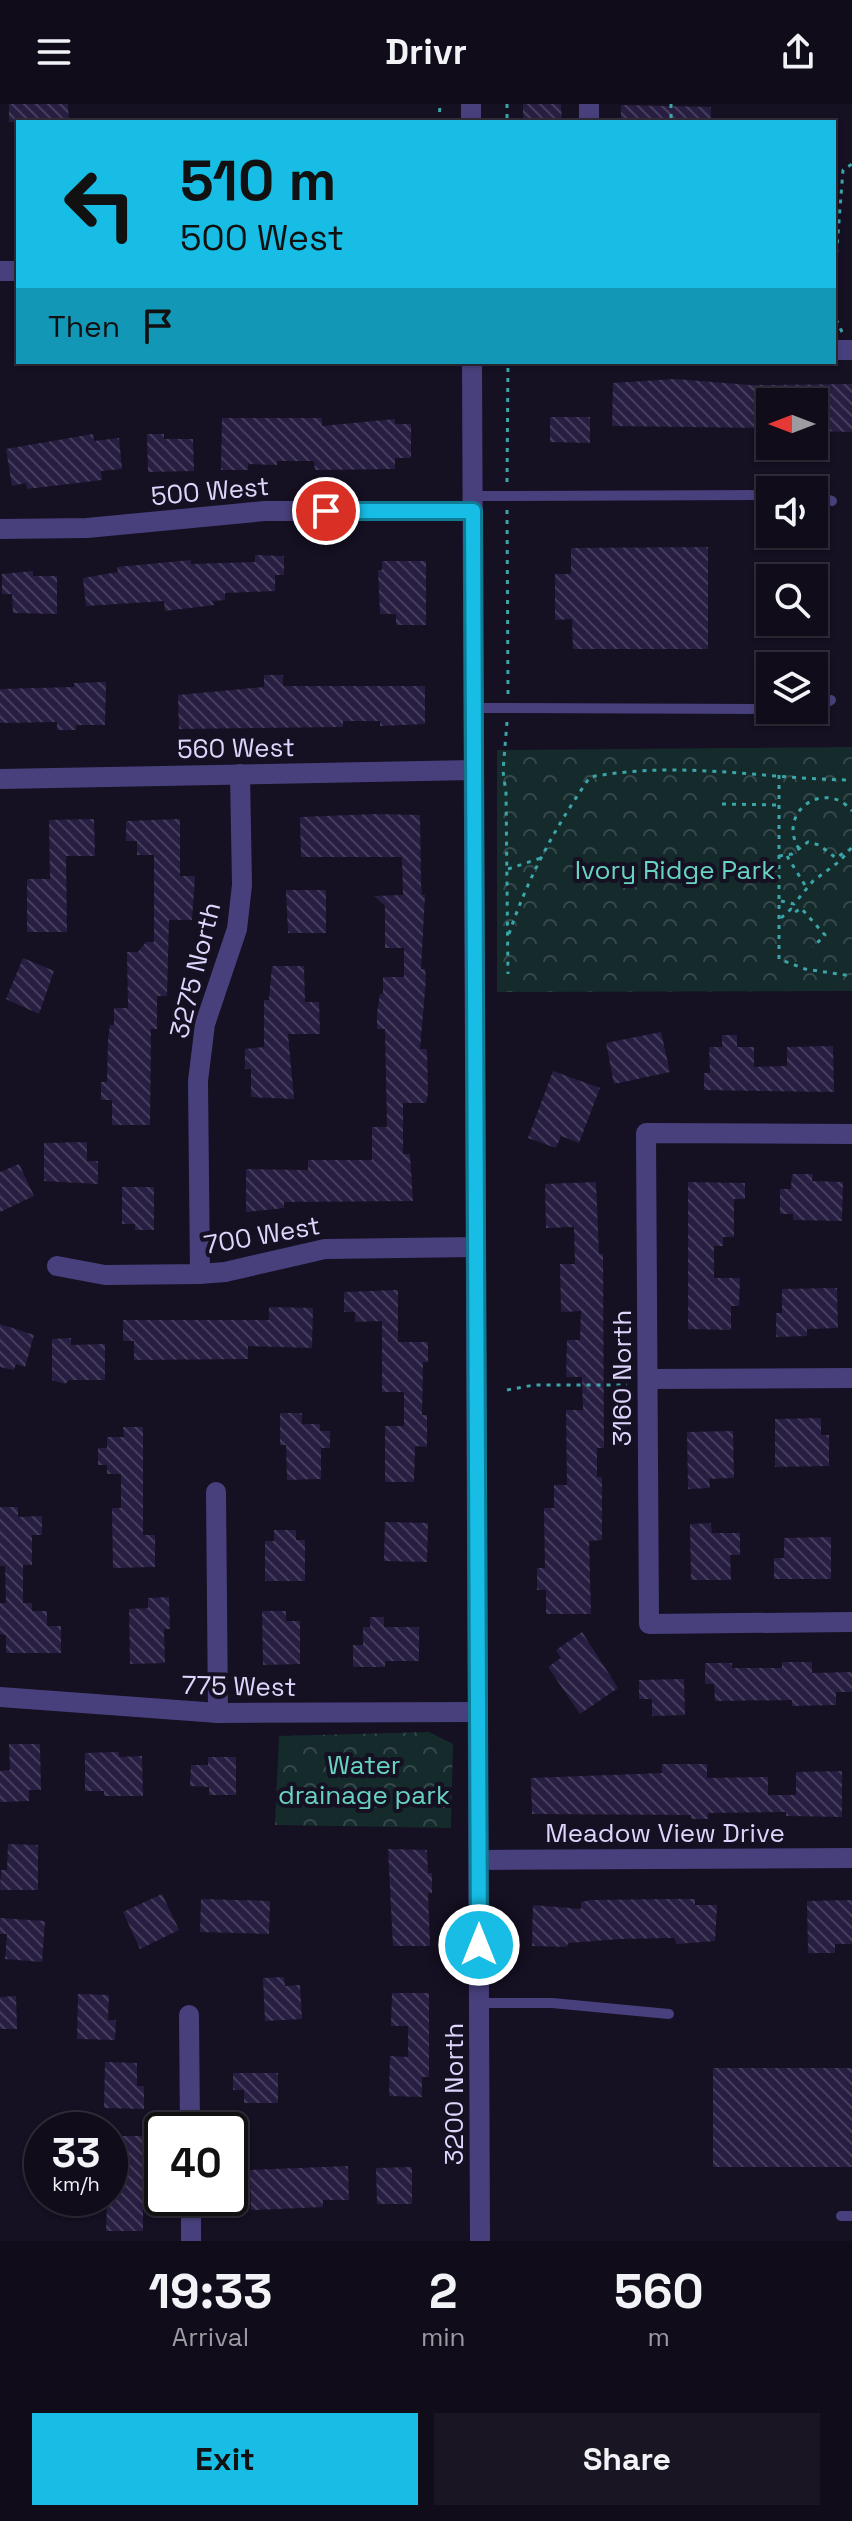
<!DOCTYPE html>
<html lang="en">
<head>
<meta charset="utf-8">
<style>
	:root { --surface:#100c1a; --page:#191523; --text:#f1f3f6; --muted:#9c9ba2; --line:#302c39; --accent:#17bde4 }
	body { margin:0; font-family:"Space Grotesk",sans-serif; background:var(--page); color:var(--text); height:100vh; display:flex; flex-direction:column; font-size:30px; white-space:nowrap }
	* { box-sizing:border-box; margin:0 }
	p { font-size:26px; color:var(--muted) }
	.icon { flex:none; width:44px; height:44px; fill:none; stroke:currentColor; stroke-width:2; stroke-linecap:round; stroke-linejoin:round }
	.map { position:relative; height:2137px; overflow:hidden }
	.panel { display:flex; flex-direction:column; background:var(--surface); flex:1 }
	.panel>* { flex:none }
	.top-card { position:absolute; left:16px; top:16px; width:820px; height:244px; border-radius:0px; box-shadow:0 2px 6px #0004,0 0 0 2px var(--line); background:#17bde4; color:#111; overflow:hidden }
	.needle { width:52px; rotate:270deg }
	.buttons { position:absolute; left:756px; top:284px; display:grid; gap:16px }
	.buttons a { display:grid; place-items:center; width:72px; height:72px; border-radius:0px; background:var(--surface); box-shadow:0 2px 6px #0004,0 0 0 2px var(--line); font-size:40px }
	.speed { position:absolute; left:24px; top:2008px; display:flex; gap:16px; font-size:40px; font-weight:700; text-align:center }
	.speed>* { display:grid; place-content:center; width:104px; height:104px; border-radius:50%; background:var(--surface); box-shadow:0 2px 6px #0004,0 0 0 2px var(--line); line-height:1 }
	.speed small { font-size:20px; font-weight:400 }
	.speed .limit { border:4px solid #111; border-radius:12px; background:#fff; color:#111 }
	.pin { position:absolute; display:grid; place-items:center; width:68px; height:68px; color:#fff; margin:-34px; border:4px solid #fff; border-radius:50%; box-shadow:0 2px 8px #0007 }
	.me { position:absolute; width:88px; margin:-44px; rotate:0deg; stroke-linejoin:round; filter:drop-shadow(0 0 6px #0008) }
	.turn { display:flex; align-items:center; gap:28px; height:168px; padding:0 32px; font-size:36px }
	.turn .icon { width:104px; height:104px; stroke-width:2.5 }
	.turn b { display:block; font-size:56px; line-height:68px }
	.then { display:flex; align-items:center; height:76px; padding:0 32px; background:#0003; gap:16px; font-size:30px }
	.eta { display:flex; justify-content:space-evenly; align-items:center; height:136px; text-align:center }
	.eta b { font-size:48px; font-weight:700; line-height:56px }
	.primary-button { display:flex; gap:16px; margin-top:auto; padding:16px 32px }
	.primary-button a { flex:1; height:92px; border-radius:0px; background:var(--accent); color:#111; font-size:32px; font-weight:700; line-height:92px; text-align:center }
	.primary-button a+a { background:var(--page); color:var(--text) }
	header { display:flex; justify-content:space-between; align-items:center; height:104px; padding:0 32px; background:var(--surface); font-size:36px; font-weight:700 }
	.map>svg:first-child { display:block }
</style>
</head>
<body>
<header><svg class="icon" aria-label="menu" viewBox="0 0 24 24"><path d="M4 6h16M4 12h16M4 18h16"/></svg>Drivr<svg class="icon" aria-label="share" viewBox="0 0 24 24"><path d="M12 15V3M7 8l5-5 5 5M5 13v7h14v-7"/></svg></header>
<div class="map">
<svg width="852" height="2137" viewBox="0 0 852 2137">
	<defs>
		<pattern id="park-crowns" width="20" height="18" patternUnits="userSpaceOnUse" patternTransform="scale(2)"><rect width="20" height="18" fill="#142a2b"/><path d="M2 6a3 3 0 1 1 6 0M12 15a3 3 0 1 1 6 0" fill="none" stroke="#36484b"/></pattern>
		<pattern id="building-back-hatch" width="6" height="6" patternUnits="userSpaceOnUse" patternTransform="scale(2)"><rect width="6" height="6" fill="#281e41"/><path d="M-1 5l2 2M0 0l6 6M5-1l2 2" fill="none" stroke="#473e5d"/></pattern>
	</defs>
	<rect width="100%" height="100%" fill="#151022"/>
	<g fill="url(#park-crowns)">
		<path d="M852,643V887L497,888V646Z"/>
		<path d="M429,1628L453,1640L451,1724L275,1721L279,1632Z"/>
	</g>
	<g fill="url(#building-back-hatch)">
		<path d="M9,0H68L69,17L9,18Z"/>
		<path d="M523,0H561L562,18H523Z"/>
		<path d="M621,1L711,3V18H621Z"/>
		<path d="M675,275L750,281L852,280V328L814,327V298H770V324L612,322L613,279Z"/>
		<path d="M550,313H590V339L550,338Z"/>
		<path d="M222,314H322V322L395,315V320H411V354H395V365L315,366L314,357H277V361L248,360V366H221Z"/>
		<path d="M93,330L94,337L119,334L122,365L101,367L102,376L27,385L26,379L12,382L6,345Z"/>
		<path d="M147,330H164V335H193L194,367L148,368Z"/>
		<path d="M708,443V545H573L572,515L555,516V470H571V444Z"/>
		<path d="M255,451L284,452V471H275V487L225,489V496L213,497L214,501L165,507L164,497L86,502L83,474L118,468L117,463L191,456V460L255,458Z"/>
		<path d="M382,457H426V521H396V510H380L378,466H382Z"/>
		<path d="M33,467V472H57V510L13,509L12,490H2V470Z"/>
		<path d="M264,571H283V582H425V620L380,622V617H343V623L179,625L178,591L264,583Z"/>
		<path d="M106,578L105,621H76V626H57V618L0,619V585L74,583V579Z"/>
		<path d="M376,710L420,711L421,780L422,791H425L421,865H425L426,875L420,945H427L428,989L426,999H403V1050H410L413,1097L284,1098V1104L246,1108V1065L308,1066V1056H372V1023H387L385,925H377V909L380,890H383V873H404V844H385V802L374,792L403,791L402,753H301L300,713Z"/>
		<path d="M94,715L95,752H66L67,828H27V775H50L49,716Z"/>
		<path d="M180,715V772H195L192,816H169L167,892H157V925H151L150,1021H112V996H101V978H107L108,936L110,921H114V904H128L127,848H138L146,838H154V751H137V737H126V717Z"/>
		<path d="M286,786H326V829H288Z"/>
		<path d="M23,854L54,867L39,910L6,895Z"/>
		<path d="M272,862H304L305,898H319L320,930H288L294,995L251,993V965H245V945L264,943V896H269Z"/>
		<path d="M661,928L670,968L614,980L606,939Z"/>
		<path d="M722,931H737V943H754V963L787,962V943L833,942L834,988L704,986V969H710L709,943H722Z"/>
		<path d="M553,967L600,984L579,1039L561,1032L556,1044L528,1034Z"/>
		<path d="M87,1038V1057H98V1080L44,1077V1039Z"/>
		<path d="M19,1060L34,1092L0,1108V1068Z"/>
		<path d="M792,1070H813L812,1077L843,1078L842,1117L793,1116V1110H780V1085H791Z"/>
		<path d="M596,1078L599,1150H603L604,1344H597V1373H602V1436L589,1437L591,1510H546V1486H537V1464H545L544,1404H554V1381H567L566,1306H583L582,1273H566L567,1236H580L581,1207L561,1208L560,1160H575L574,1123L546,1124L545,1080Z"/>
		<path d="M688,1078L745,1079V1095H734V1133H723V1142H714V1174H740L739,1202H731V1226L688,1225Z"/>
		<path d="M122,1083H154V1126H135V1120H122Z"/>
		<path d="M837,1184L838,1224L807,1225V1232L776,1233V1209H782V1185Z"/>
		<path d="M398,1186V1238H428V1258H423L422,1311H427V1343L415,1342L414,1378H385V1322H404V1288H382V1217L355,1218V1208H344V1188Z"/>
		<path d="M269,1203L313,1204L312,1244L248,1242V1255L134,1256V1237H123V1216H269Z"/>
		<path d="M0,1220L34,1231L25,1263L16,1260L14,1266L0,1263Z"/>
		<path d="M71,1234V1241L105,1240V1276H69L65,1280L52,1276V1235Z"/>
		<path d="M280,1309H302V1320H320V1327H330V1344H321V1375L287,1376L286,1341H280Z"/>
		<path d="M821,1314V1331H829V1362L775,1363V1315Z"/>
		<path d="M123,1323H143V1431H155V1463L113,1464L112,1404H121V1370H107V1361H98V1344H107V1333H124Z"/>
		<path d="M733,1327L734,1374L709,1375L710,1384L688,1385L687,1328Z"/>
		<path d="M0,1403H18V1413L42,1412V1431H32V1461H23V1499H32V1507H47V1522H61V1549H6V1531L0,1530V1499H6L5,1462H0Z"/>
		<path d="M385,1418L428,1419L427,1458L384,1457Z"/>
		<path d="M711,1419L712,1429H740V1451H730L731,1476H691L690,1420Z"/>
		<path d="M274,1426H296V1436H305V1477H265V1437H274Z"/>
		<path d="M831,1433V1475H774V1454H784V1434Z"/>
		<path d="M169,1493L170,1525H164L165,1559L130,1560L129,1505L148,1504V1494Z"/>
		<path d="M262,1507H286V1517H300V1560L263,1561Z"/>
		<path d="M370,1513H384V1523H419V1557H385V1563H353V1541H363V1523H370Z"/>
		<path d="M582,1528L618,1584L580,1610L548,1563L561,1554L556,1546Z"/>
		<path d="M782,1558H812V1569L852,1568V1588H836V1601L792,1602V1596L715,1597L714,1580H705V1559H732V1564H782Z"/>
		<path d="M684,1575L685,1611L652,1612V1595H639V1576Z"/>
		<path d="M9,1640H40L41,1686H29V1697L0,1698V1667L10,1666Z"/>
		<path d="M119,1648V1653L142,1652L143,1692H104V1687H85V1649Z"/>
		<path d="M208,1653H236V1691H209V1683L190,1682L191,1661H208Z"/>
		<path d="M662,1660H707V1674L768,1673V1691H796V1668L842,1667V1713L786,1712V1708L708,1709V1715H691V1711L532,1710L531,1674L662,1669Z"/>
		<path d="M8,1740L38,1741V1786H0L1,1766H7Z"/>
		<path d="M388,1745L427,1746L428,1769H432V1789H428L430,1842H393Z"/>
		<path d="M162,1790L179,1826L140,1845L123,1808Z"/>
		<path d="M201,1795L270,1797L269,1830L200,1828Z"/>
		<path d="M673,1795H695V1801H717L715,1837L677,1840L674,1834L620,1835L568,1839L567,1843L532,1842L533,1801L581,1805V1798L591,1796Z"/>
		<path d="M852,1796V1840H835V1849H808L807,1797Z"/>
		<path d="M0,1814L45,1817L42,1858L5,1855L7,1830H0Z"/>
		<path d="M284,1873L285,1882L300,1881L302,1915L265,1917L263,1874Z"/>
		<path d="M392,1889H429V1973H422V1993L389,1992L390,1952L408,1953V1922H391Z"/>
		<path d="M78,1890L109,1891L108,1916H116L115,1936L77,1935Z"/>
		<path d="M16,1892L17,1925H0V1893Z"/>
		<path d="M105,1958L137,1959V1982H144V2005L104,2004Z"/>
		<rect x="713" y="1964" width="139" height="99"/>
		<path d="M233,1969H278V1999H244V1986H233Z"/>
		<path d="M110,2032H143V2127H106Z"/>
		<path d="M348,2062L349,2096H323V2103L251,2106L250,2066Z"/>
		<path d="M412,2063V2100H377L376,2064Z"/>
	</g>
	<g fill="none" stroke-linecap="round" stroke-linejoin="round">
		<g stroke="#3ba5a9" stroke-width="3" stroke-dasharray="4 6" stroke-linecap="butt">
			<path d="M507,0V18"/>
			<path d="M671,0V18"/>
			<path d="M439,18L440,0"/>
			<path d="M834,66H843"/>
			<path d="M842,228L836,215V156L843,66L852,60"/>
			<path d="M507,378L508,258"/>
			<path d="M507,406L508,590"/>
			<path d="M507,618L503,667L506,689L508,870"/>
			<path d="M779,671V855L805,865L852,872"/>
			<path d="M722,700L779,701"/>
			<path d="M799,745C776,708 825,674 852,707"/>
			<path d="M779,752L792,750L808,738L819,741L836,754L848,746"/>
			<path d="M787,752L808,786"/>
			<path d="M508,765L541,754"/>
			<path d="M781,797L794,800L813,777L840,757L852,743"/>
			<path d="M781,814L791,805L794,809L801,804L825,831L813,843"/>
			<path d="M509,830C528,773 556,722 590,673C683,656 760,675 852,676"/>
			<path d="M507,1286L534,1281H627"/>
		</g>
		<g stroke="#48407c" stroke-width="10">
			<path d="M814,391L832,397"/>
			<path d="M473,392L770,391"/>
			<path d="M474,604L770,605"/>
			<path d="M814,605L831,596"/>
			<path d="M479,1899H552L669,1910"/>
			<path d="M841,2112H852"/>
		</g>
		<g stroke="#48407c" stroke-width="20">
			<path d="M589,0V18"/>
			<path d="M0,167H18"/>
			<path d="M834,246H852"/>
			<path d="M0,425L87,424L265,407H473"/>
			<path d="M0,675L474,666"/>
			<path d="M852,1030L646,1029L649,1520L852,1518"/>
			<path d="M57,1162L105,1171L200,1170L225,1168L325,1145L476,1143"/>
			<path d="M200,1170L198,977L205,920L237,825L242,781L240,670"/>
			<path d="M648,1275L852,1274"/>
			<path d="M216,1388L218,1609"/>
			<path d="M0,1593L218,1609L478,1608"/>
			<path d="M479,1756L852,1754"/>
			<path d="M189,1911L190,2026"/>
			<path d="M191,2094V2137"/>
		</g>
		<g stroke="#48407c" stroke-width="20">
			<path d="M471,0V18"/>
			<path d="M472,258L480,2137"/>
		</g>
	</g>
	<g fill="none" stroke-linecap="round" stroke-linejoin="round">
		<g stroke="#0f7b94" stroke-width="20">
			<path id="route" d="M326,407H473L479,1841"/>
		</g>
		<use href="#route" stroke="#17bde4" stroke-width="14"/>
	</g>
	<g text-anchor="middle" dominant-baseline="central" stroke-width="8" stroke-linejoin="round" paint-order="stroke">
		<g font-size="26" fill="#ddd5fb" stroke="#151022">
			<text transform="translate(210 387) rotate(-5)">500 West</text>
			<text transform="translate(236 644) rotate(-1)">560 West</text>
			<text transform="translate(195 866) rotate(-76)">3275 North</text>
			<text transform="translate(262 1131) rotate(-10)">700 West</text>
			<text transform="translate(622 1274) rotate(-90)">3160 North</text>
			<text transform="translate(239 1582) rotate(1)">775 West</text>
			<text x="665" y="1729">Meadow View Drive</text>
			<text transform="translate(454 1990) rotate(-90)">3200 North</text>
		</g>
		<g font-size="26" fill="#68d3c2" stroke="#151022">
			<text x="675" y="766">Ivory Ridge Park</text>
			<text x="364" y="1661">Water<tspan x="364" dy="30">drainage park</tspan></text>
		</g>
	</g>
</svg>
<div class="buttons">
<a><svg class="needle" viewBox="-14 -14 28 28"><path d="M0-13l5 13h-10z" fill="#e53935"/><path d="M0 13l5-13h-10z" fill="#9c9ba2"/></svg></a>
<a><svg class="icon" aria-label="sound" viewBox="0 0 24 24"><path d="M4 9h4l5-4v14l-5-4H4zM17 9q2 3 0 6"/></svg></a>
<a><svg class="icon" aria-label="search" viewBox="0 0 24 24"><circle cx="10" cy="10" r="6"/><path d="M15 15l6 6"/></svg></a>
<a><svg class="icon" aria-label="layers" viewBox="0 0 24 24"><path d="M12 4l9 5-9 5-9-5zM3 14l9 5 9-5"/></svg></a>
</div>
<div class="speed"><div>33<small>km/h</small></div><div class="limit">40</div></div>
<div class="pin" style="left:326px;top:407px;background:#d93025"><svg class="icon" aria-label="arrive" viewBox="0 0 24 24"><path d="M6 21V4h12l-3 4 3 4H6"/></svg></div>
<svg class="me" style="left:479px;top:1841px" viewBox="-20 -20 40 40"><circle r="17" fill="#17bde4" stroke="#fff" stroke-width="3"/><path d="M0-11L8 9 0 5-8 9z" fill="#fff"/></svg>
<div class="top-card">
<div class="turn"><svg class="icon" aria-label="left" viewBox="0 0 24 24"><path d="M17 20v-9H6M10 6l-5 5 5 5"/></svg><div><b>510 m</b>500 West</div></div>
<div class="then">Then<svg class="icon" aria-label="arrive" viewBox="0 0 24 24"><path d="M6 21V4h12l-3 4 3 4H6"/></svg></div>
</div>
</div>
<section class="panel">
<div class="eta">
<div><b>19:33</b><p>Arrival</p></div>
<div><b>2</b><p>min</p></div>
<div><b>560</b><p>m</p></div>
</div>
<div class="primary-button"><a>Exit</a><a>Share</a></div>
</section>
</body>
</html>
